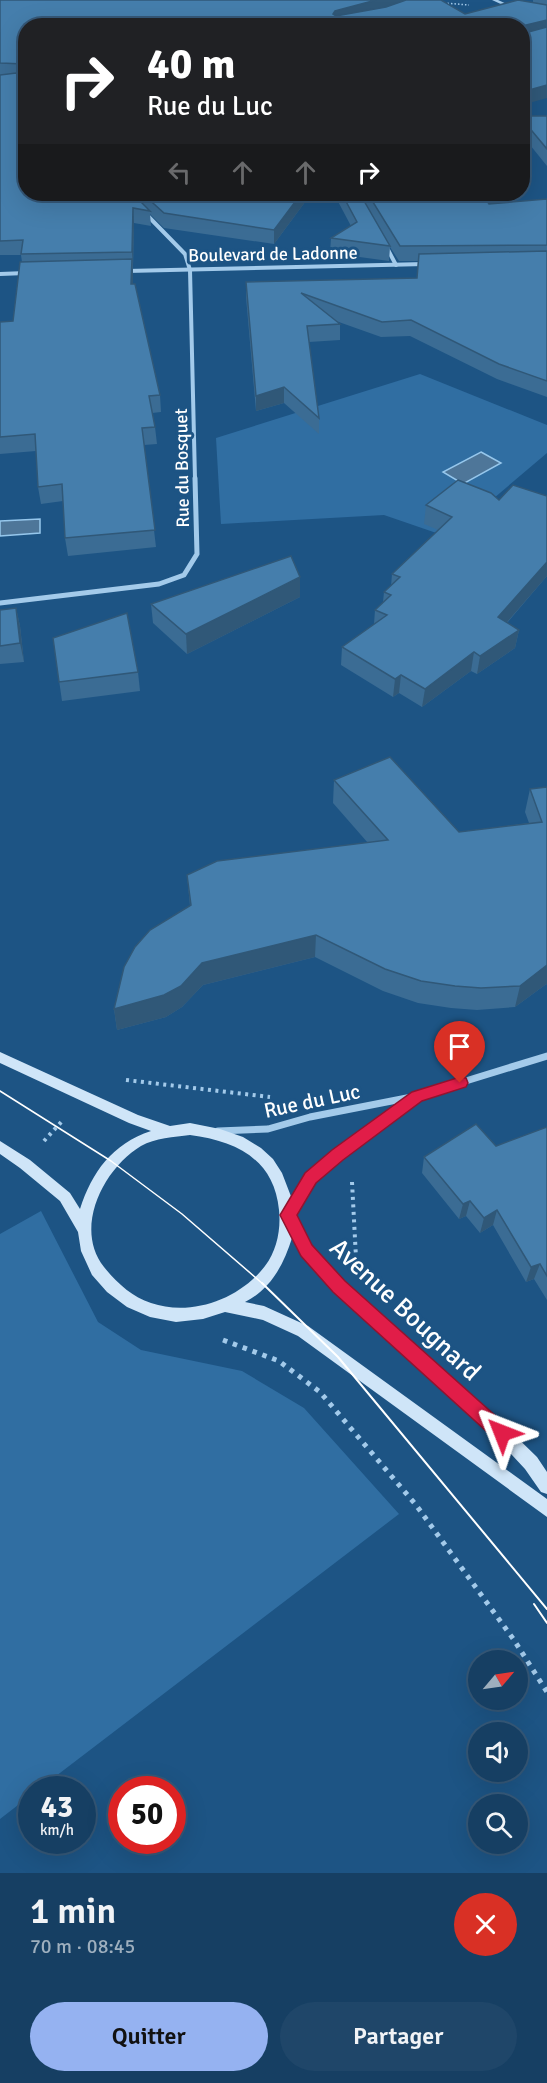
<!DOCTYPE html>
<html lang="fr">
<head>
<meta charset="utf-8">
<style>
	:root { --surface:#163f63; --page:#1f4669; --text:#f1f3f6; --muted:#9eafbe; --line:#355878; --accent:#95b2f1 }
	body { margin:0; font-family:Signika,sans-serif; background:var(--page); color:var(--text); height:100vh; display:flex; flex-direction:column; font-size:22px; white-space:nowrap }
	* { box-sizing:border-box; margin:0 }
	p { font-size:20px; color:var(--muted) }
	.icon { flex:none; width:33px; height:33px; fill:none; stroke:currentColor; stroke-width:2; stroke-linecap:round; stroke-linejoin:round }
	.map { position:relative; height:1873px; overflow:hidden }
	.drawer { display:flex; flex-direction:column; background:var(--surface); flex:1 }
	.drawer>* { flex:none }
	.guide { position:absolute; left:18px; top:18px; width:512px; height:183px; border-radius:24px; box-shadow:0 6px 24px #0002,0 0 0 2px var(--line); background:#202124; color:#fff; overflow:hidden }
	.needle { width:39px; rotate:61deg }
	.controls { position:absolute; left:468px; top:1650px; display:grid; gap:12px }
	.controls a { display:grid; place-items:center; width:60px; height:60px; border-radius:50%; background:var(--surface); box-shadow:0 6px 24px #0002,0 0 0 2px var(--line); font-size:30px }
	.speed { position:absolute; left:18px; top:1776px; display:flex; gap:12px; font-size:30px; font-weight:700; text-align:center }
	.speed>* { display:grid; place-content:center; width:78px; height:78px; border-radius:50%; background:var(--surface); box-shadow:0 6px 24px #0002,0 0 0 2px var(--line); line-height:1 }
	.speed small { font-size:15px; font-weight:400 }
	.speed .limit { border:9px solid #d22; background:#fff; color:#111 }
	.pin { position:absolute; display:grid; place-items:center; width:51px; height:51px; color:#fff; margin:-62px -26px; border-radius:50% 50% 50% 0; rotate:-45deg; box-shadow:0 0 6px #0007 }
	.pin .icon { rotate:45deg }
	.me { position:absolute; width:66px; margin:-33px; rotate:315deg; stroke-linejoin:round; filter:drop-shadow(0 0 4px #0008) }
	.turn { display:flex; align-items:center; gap:21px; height:126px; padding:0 30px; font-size:27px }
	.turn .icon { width:78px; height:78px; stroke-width:2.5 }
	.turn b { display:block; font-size:42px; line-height:51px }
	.lanes { display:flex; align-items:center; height:57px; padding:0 30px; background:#0003; justify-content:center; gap:30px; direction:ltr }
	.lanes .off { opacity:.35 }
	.round { display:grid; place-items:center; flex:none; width:63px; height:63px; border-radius:32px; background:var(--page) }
	.headline { display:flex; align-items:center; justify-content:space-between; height:102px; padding:0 30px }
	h1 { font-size:36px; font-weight:600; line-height:45px }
	.cta { display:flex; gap:12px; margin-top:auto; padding:12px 30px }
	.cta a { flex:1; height:69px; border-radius:36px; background:var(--accent); color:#111; font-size:24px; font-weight:600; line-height:69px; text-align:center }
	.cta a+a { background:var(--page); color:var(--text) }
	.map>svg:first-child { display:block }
</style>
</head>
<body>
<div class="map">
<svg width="547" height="1873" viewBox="0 0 547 1873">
	<rect width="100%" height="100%" fill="#1d5484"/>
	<g fill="#306ea2">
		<path d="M420,374L547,425V453L448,537L384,515L221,524L216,438Z"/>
		<path d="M41,1211L98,1322L141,1350L242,1371L304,1408L399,1514L39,1789L32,1790L31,1795L0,1819V1234Z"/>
	</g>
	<g fill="#4e7699" stroke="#96c7ec" stroke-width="1.5">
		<path d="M481,452L501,463L463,484L443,472Z"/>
		<path d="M40,519V533L0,536V521Z"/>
	</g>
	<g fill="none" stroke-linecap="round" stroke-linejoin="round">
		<path stroke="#a3caea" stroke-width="1.5" stroke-dasharray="1.5 2" stroke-linecap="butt" d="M444,3L469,5"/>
		<g stroke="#a3caea" stroke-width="4" stroke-dasharray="3 4.5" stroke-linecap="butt">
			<path d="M126,1080L270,1097"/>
			<path d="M44,1141L63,1120"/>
			<path d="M352,1182L356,1258"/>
		</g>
		<path stroke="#a3caea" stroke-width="5" stroke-dasharray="4.5 6" stroke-linecap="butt" d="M223,1340L279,1361L320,1392L416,1505L514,1640L547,1692"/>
		<g stroke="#a3caea" stroke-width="4">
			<path d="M145,213L185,254L190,270L195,479"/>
			<path d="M386,246L396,265"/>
			<path d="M127,271L425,264"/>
			<path d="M0,274L26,273"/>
		</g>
		<path stroke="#a3caea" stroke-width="5" d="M0,603L159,584L184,575L197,554L195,478"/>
		<g stroke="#a3caea" stroke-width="7">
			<path d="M417,1096L547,1056"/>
			<path d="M218,1131L268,1129L310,1117L417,1096L310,1178L289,1214"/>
		</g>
		<path fill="#a3caea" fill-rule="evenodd" d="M492,0H498L518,9L514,10Z"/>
		<path fill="#cfe5f8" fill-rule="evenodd" d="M0,1052L138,1115L170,1126L190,1123L220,1129L243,1137L261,1148L273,1159L282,1173L292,1199L293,1211L311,1246L344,1282L492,1413L537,1457L547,1472V1494L541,1492L525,1469L482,1423L334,1292L301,1256L292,1238C284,1264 271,1289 245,1302L264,1306L308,1326L547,1499V1517L298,1336L263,1320L225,1312L203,1319L176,1322L150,1317L127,1307L107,1292L92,1275L81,1251L78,1232L60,1201L20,1168L0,1154V1141L30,1160L70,1193L80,1209C92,1172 112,1144 151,1131L129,1123L0,1063ZM190,1135C236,1141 274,1159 279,1210C281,1229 277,1250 265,1266C240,1299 191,1317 151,1303C132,1297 116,1282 104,1267C73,1228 104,1168 141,1146C155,1138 174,1137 190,1135Z"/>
		<path stroke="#fff" stroke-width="1.5" d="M0,1091L111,1161L182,1214L263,1284"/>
		<g stroke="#fff" stroke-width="2">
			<path d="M262,1283L338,1357L547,1609"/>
			<path d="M534,1604L547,1623"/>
		</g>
	</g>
	<g fill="#3b6c94">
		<path d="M0,0L465,14L533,3V0H547V98L26,26V78L20,77L26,194H311L274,244L164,228L150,214L151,226L134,223L133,267V284L160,395L161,412L152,413L155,427L157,444L144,445L156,547L68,556L65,538L63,501L41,504L38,487L36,451L0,454V322L13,321L22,262L21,255H0Z"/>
		<path d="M522,116H547V166L522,135Z"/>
		<path d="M334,194H482L489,204L547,199V397L497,379L410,336L381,337L336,321L340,324V340L309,342L319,418V434L284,403L256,411L246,297V282L417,278L418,261H399L390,247L389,261L330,253L331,238L351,226Z"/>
		<path d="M547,496V576L507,623L519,630L515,648L477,674L471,671L422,707L399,693L393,697L341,665L342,647L374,624L375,610L383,602L384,592L391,586L392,574L438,530L424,524L426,505Z"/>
		<path d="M300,577V597L187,654L153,623L151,604Z"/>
		<path d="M16,608L20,626L24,662L0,664V610Z"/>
		<path d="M53,638L138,672L140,691L62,701Z"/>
		<path d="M334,780L459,832L529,823L525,812L530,789L547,787V984L545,985L515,1007L477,1010L451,1008L418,1003L383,991L315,957L203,985L182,1007L166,1017L117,1030L114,1009L190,906L187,875L368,843L333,803Z"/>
		<path d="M547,1127V1300L534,1279L526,1282L493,1225L480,1233L466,1216L459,1219L422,1173L424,1157L496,1146Z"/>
	</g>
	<g fill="#305878">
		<path d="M376,0H419L334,24L333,14L335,11Z"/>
		<path d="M547,20V32L522,38V26Z"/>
		<path d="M547,85V98L522,105V92Z"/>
		<path d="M301,194H311L274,244V230Z"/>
		<path d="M133,208L134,223L133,267L132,252Z"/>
		<path d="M132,259L133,275V300L131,284Z"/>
		<path d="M284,387V403L256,411V396Z"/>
		<path d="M547,562V576L495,636L498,617Z"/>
		<path d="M300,577V597L187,654L186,634Z"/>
		<path d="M16,608L20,626L24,662L20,643Z"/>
		<path d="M519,630L515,648L477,674L480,656Z"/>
		<path d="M474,652L471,671L422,707L425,689Z"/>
		<path d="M401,675L399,693L393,697L395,679Z"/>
		<path d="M316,935L315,957L203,985L182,1007L166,1017L117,1030L114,1009L202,963Z"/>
		<path d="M547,965V984L545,985L515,1007L520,986Z"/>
		<path d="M470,1201L466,1216L459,1219L463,1204Z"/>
		<path d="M497,1210L493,1225L480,1233L484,1218Z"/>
		<path d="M540,1264L534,1279L526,1282L531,1267Z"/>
	</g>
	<g fill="#457eac" stroke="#305878" stroke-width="1.5">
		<path d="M0,0H376L335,11L333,14L336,16L386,7L406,0H441L465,14L518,0L547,5V20L522,26H26V66L24,64L0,63Z"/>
		<path d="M547,27V85L522,92V31L525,33Z"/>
		<path d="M16,73L23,80L26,79V194H133L150,211L133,208L132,252L21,254L23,240L0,241V75Z"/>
		<path d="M522,116H547V149L522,119Z"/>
		<path d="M143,194H301L274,230L164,213Z"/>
		<path d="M342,194H360L390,246L331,238L357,222Z"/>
		<path d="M368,194H482L489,204L547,199V245L400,246Z"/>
		<path d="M547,251V381L499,364L411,320L382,322L301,293L340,324L307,326L319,418L284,387L256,396L246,282L417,278L419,254Z"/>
		<path d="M132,259L131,284H135L160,395L149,396L155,427L142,428L155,530L65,538L62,484L38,487L35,434L0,437V322L13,321L20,262Z"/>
		<path d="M458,480L491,493L499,500L513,485L547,496V562L498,617L519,630L480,656L474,652L425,689L401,675L395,679L342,647L387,615L375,610L391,595L384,592L400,577L392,574L452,517L426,505Z"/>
		<path d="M291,556L300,577L186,634L151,604Z"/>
		<path d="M16,608L20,643L0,646V610Z"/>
		<path d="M127,613L138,672L59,682L53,638Z"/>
		<path d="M390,757L459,832L542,822L530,789L547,787V965L520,986L481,988L455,986L421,981L385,969L316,935L202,963L181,986L164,995L114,1009L124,967L135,947L150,930L191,905L187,875L217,861L388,840L334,780Z"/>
		<path d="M476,1124L496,1146L547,1127V1276L540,1264L531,1267L497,1210L484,1218L470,1201L463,1204L424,1157Z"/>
	</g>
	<path fill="#e11d48" stroke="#92132f" stroke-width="1.5" d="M460,1077L466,1078L468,1083L466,1087L422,1101L343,1160L316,1183L297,1215L312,1245L345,1281L508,1427L510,1433L508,1439L502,1442L495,1439L333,1292L301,1256L280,1215L305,1173L332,1150L412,1092Z"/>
	<g text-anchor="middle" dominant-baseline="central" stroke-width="6" stroke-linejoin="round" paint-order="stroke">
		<g font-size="18" fill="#fff" stroke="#1d5484">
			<text transform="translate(273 254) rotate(-1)">Boulevard de Ladonne</text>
			<text transform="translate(182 468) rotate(-91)">Rue du Bosquet</text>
		</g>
		<g font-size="21" fill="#fff" stroke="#1d5484">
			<text transform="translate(312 1101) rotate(-12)">Rue du Luc</text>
		</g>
		<g font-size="26" fill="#fff" stroke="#1d5484">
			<text transform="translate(405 1310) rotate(43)">Avenue Bougnard</text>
		</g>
	</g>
</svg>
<div class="controls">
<a><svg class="needle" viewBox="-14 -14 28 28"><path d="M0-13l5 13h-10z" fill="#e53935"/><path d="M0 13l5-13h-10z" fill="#9eafbe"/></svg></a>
<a><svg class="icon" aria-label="sound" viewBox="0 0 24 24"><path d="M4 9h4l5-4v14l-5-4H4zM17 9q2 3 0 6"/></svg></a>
<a><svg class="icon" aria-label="search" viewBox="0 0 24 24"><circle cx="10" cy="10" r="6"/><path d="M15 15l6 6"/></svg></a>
</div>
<div class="speed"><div>43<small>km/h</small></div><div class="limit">50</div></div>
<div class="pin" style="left:460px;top:1083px;background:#d93025"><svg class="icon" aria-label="arrive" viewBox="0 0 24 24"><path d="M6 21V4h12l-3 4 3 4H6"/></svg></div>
<svg class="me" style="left:502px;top:1433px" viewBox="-20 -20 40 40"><path d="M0-17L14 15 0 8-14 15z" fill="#e11d48" stroke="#fff" stroke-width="4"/></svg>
<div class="guide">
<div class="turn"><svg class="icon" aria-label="right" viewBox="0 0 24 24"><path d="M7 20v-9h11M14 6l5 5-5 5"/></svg><div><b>40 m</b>Rue du Luc</div></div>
<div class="lanes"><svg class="icon off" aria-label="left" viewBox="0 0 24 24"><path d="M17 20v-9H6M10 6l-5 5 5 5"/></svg><svg class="icon off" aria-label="ahead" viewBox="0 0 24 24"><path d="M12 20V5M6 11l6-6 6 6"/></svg><svg class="icon off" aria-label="ahead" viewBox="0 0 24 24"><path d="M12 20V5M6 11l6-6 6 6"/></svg><svg class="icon" aria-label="right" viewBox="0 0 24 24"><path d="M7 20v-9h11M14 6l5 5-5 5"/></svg></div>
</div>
</div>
<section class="drawer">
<div class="headline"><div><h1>1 min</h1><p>70 m · 08:45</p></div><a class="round" style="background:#d93025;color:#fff"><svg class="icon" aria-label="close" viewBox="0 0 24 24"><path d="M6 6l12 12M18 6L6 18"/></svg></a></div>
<div class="cta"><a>Quitter</a><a>Partager</a></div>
</section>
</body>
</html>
